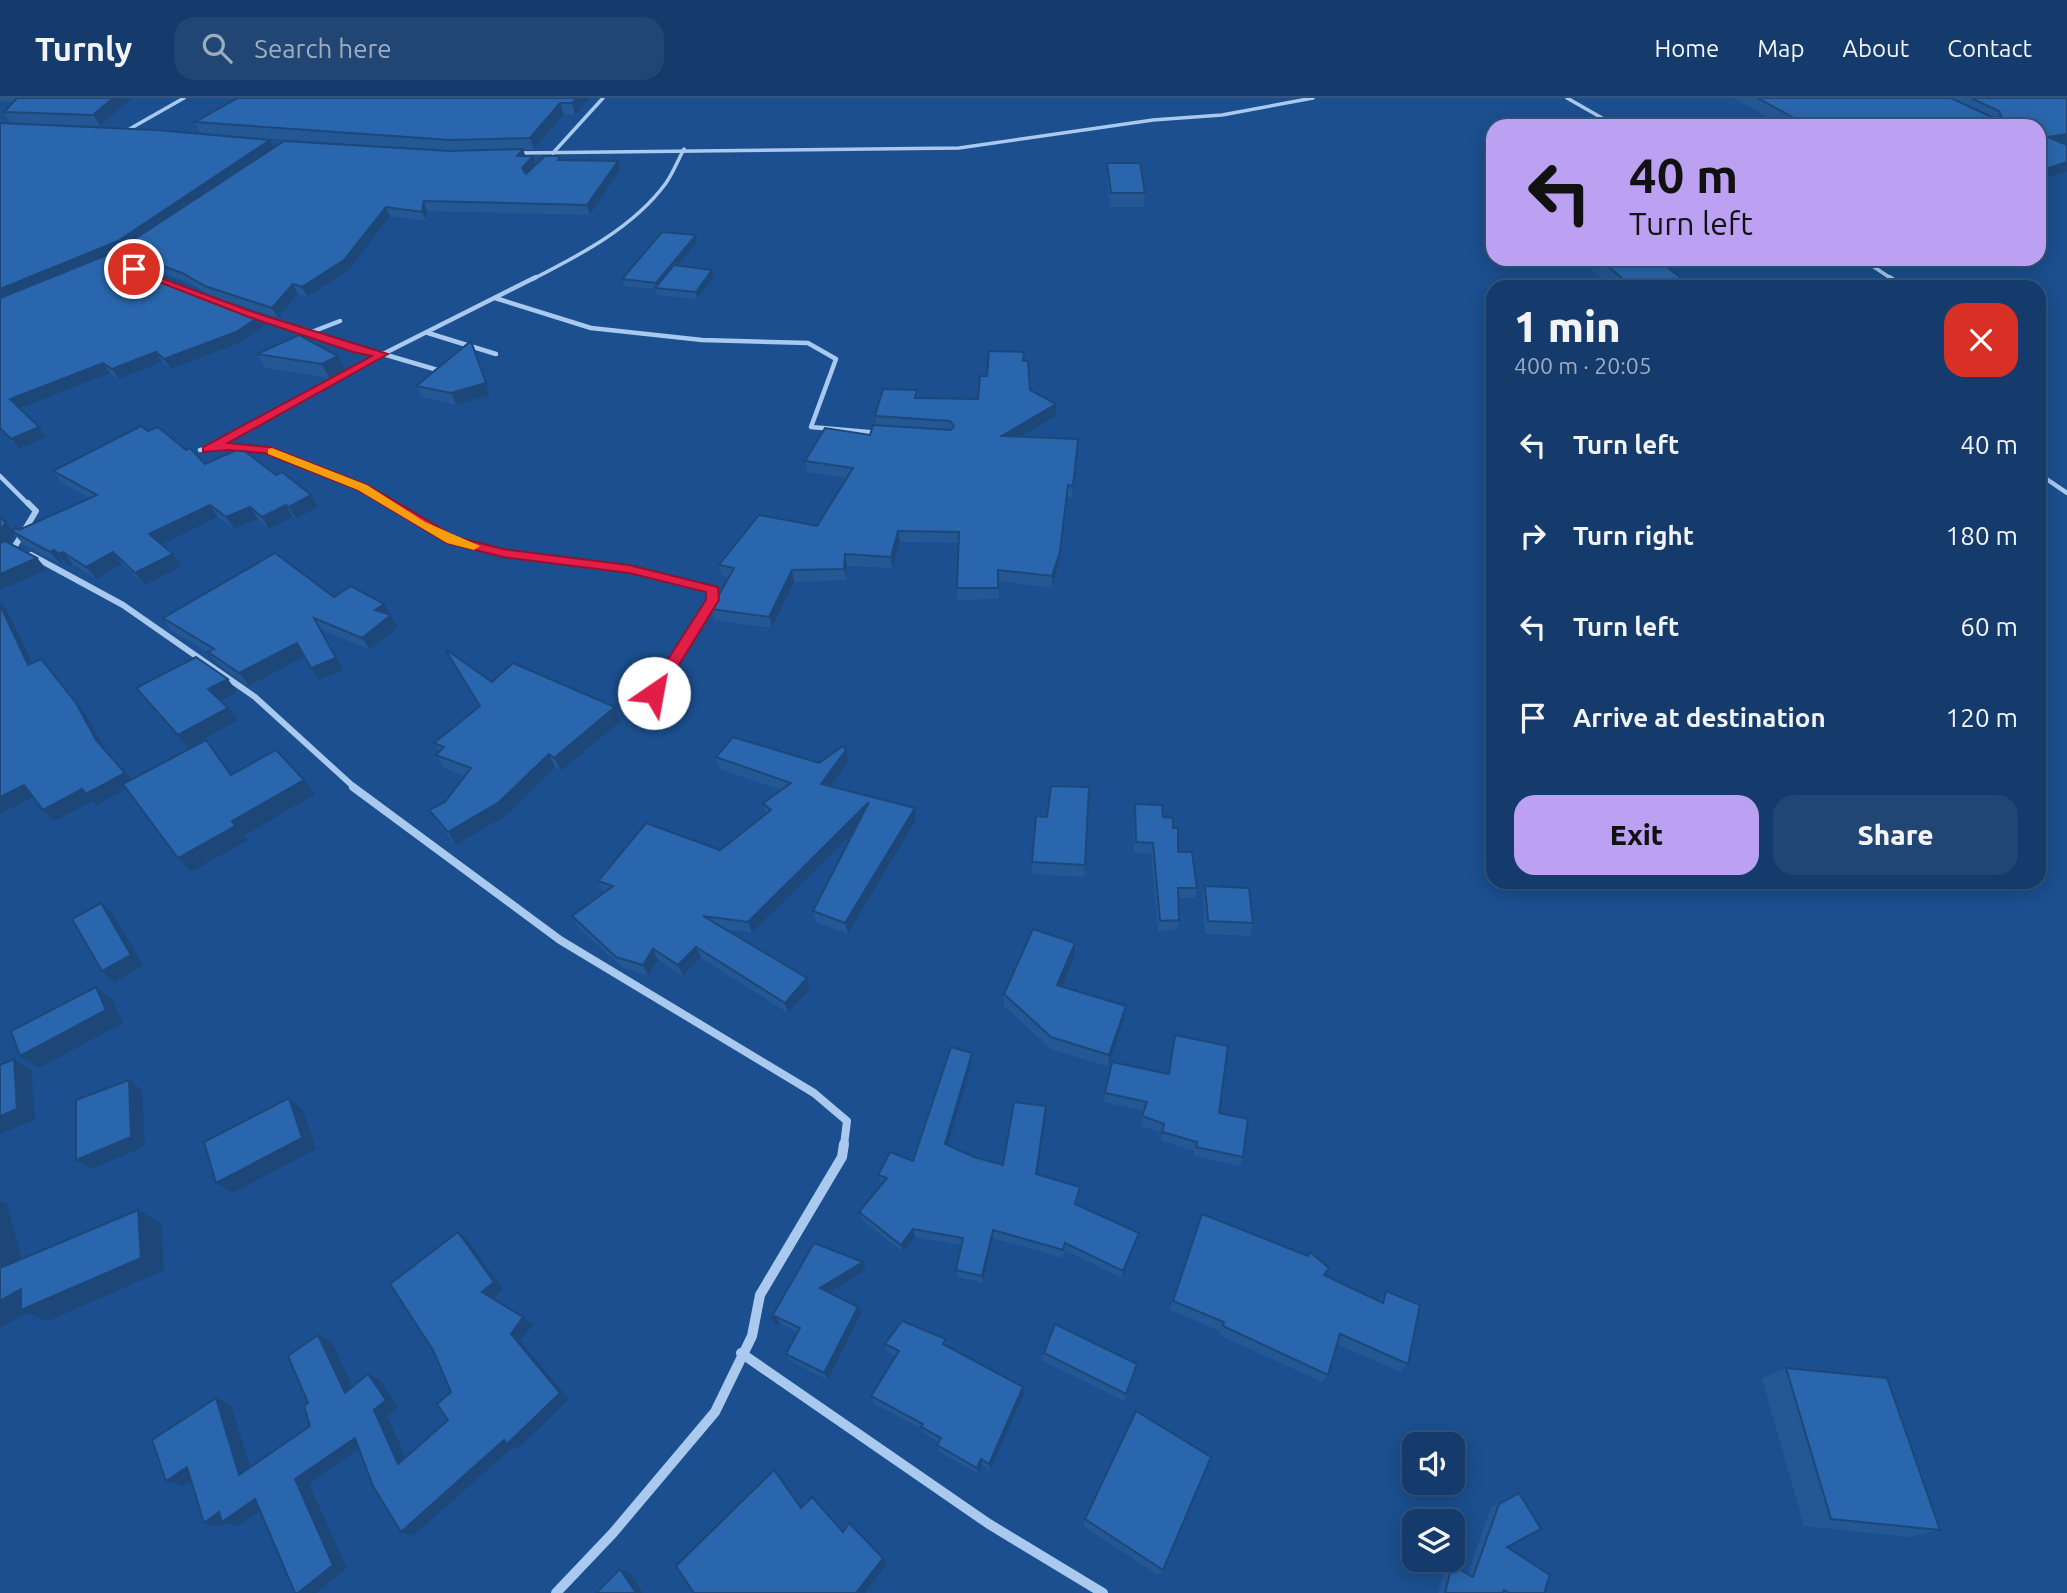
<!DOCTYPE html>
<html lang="en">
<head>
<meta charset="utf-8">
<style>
	:root { --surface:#143b6b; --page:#214673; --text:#f1f3f6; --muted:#9dadc1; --line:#33557e; --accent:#bca0f2 }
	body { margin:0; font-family:Ubuntu,sans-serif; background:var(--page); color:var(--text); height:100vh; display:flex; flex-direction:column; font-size:26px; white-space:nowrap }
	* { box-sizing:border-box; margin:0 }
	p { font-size:23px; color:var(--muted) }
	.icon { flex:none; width:38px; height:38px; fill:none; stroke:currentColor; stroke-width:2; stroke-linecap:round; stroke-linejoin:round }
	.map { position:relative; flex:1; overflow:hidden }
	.side { position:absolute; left:1486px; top:182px; width:560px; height:609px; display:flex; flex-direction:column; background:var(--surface); border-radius:21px; box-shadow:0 4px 18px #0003,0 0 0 2px var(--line) }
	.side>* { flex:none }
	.top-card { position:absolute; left:1486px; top:21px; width:560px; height:147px; border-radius:21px; box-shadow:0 4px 18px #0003,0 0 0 2px var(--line); background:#bca0f2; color:#111; overflow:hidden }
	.controls { position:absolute; left:1402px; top:1334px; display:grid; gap:14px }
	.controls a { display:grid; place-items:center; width:63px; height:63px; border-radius:14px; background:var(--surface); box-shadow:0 4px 18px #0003,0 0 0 2px var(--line); font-size:35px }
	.pin { position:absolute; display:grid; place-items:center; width:60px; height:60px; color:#fff; margin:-30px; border:4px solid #fff; border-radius:50%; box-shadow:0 2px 7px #0007 }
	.me { position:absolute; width:77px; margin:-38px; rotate:33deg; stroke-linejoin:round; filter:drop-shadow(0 0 5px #0008) }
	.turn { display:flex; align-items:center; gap:24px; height:147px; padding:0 28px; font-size:32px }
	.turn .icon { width:91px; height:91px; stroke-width:2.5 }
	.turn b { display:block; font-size:49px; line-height:60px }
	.round { display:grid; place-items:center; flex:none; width:74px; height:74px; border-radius:21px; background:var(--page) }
	.head { display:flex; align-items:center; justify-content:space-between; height:119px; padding:0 28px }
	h1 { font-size:42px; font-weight:800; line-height:52px }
	.button { display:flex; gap:14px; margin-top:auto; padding:14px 28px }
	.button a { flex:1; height:80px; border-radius:21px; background:var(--accent); color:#111; font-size:28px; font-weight:800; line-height:80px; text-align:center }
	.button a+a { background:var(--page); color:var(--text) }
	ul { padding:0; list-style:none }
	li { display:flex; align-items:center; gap:21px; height:91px; padding:0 28px }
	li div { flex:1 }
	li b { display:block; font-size:26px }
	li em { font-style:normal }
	header { display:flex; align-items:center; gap:42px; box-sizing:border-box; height:98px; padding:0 35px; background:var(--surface); border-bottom:2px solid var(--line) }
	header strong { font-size:33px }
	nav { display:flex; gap:38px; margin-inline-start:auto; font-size:24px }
	.search { width:490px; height:63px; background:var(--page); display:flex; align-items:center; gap:18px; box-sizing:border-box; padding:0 24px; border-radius:21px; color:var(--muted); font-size:26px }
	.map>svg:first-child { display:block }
</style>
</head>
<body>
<header>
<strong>Turnly</strong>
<div class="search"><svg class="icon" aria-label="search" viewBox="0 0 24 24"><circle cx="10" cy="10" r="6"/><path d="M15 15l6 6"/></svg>Search here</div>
<nav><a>Home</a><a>Map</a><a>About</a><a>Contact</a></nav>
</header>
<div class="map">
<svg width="2067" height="1495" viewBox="0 0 2067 1495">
	<rect width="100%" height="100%" fill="#1b4f8f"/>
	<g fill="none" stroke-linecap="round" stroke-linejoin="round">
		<g stroke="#a9c9ee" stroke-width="3.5">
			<path d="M1567,0L1616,28"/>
			<path d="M126,33L184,0"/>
			<path d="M518,55L959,50L1153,22L1222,17L1313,0"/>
			<path d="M553,55L603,0"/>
			<path d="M1862,161L1892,181"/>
			<path d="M533,181C580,157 634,129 666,85C673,75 678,62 684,51"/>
		</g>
		<g stroke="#a9c9ee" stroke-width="4.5">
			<path d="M1889,179L1905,189"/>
			<path d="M495,200L591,230L702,242L808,245L836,261L811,329L880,335"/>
			<path d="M257,218L309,235L340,223"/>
			<path d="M309,235L357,252L383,256L536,179"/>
			<path d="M428,235L496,256"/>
			<path d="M213,349L383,256L441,273"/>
			<path d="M200,352L229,348L266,351L363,390L391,407"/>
			<path d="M2039,376L2067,395"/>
			<path d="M0,378L29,407"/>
		</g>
		<g stroke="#a9c9ee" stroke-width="6">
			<path d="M388,405L452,442L503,455L629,471L713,492V502L654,595"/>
			<path d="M0,456L15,448L36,413L28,405"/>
			<path d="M31,457L123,507L255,599L355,690"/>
		</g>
		<path stroke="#a9c9ee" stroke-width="8" d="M353,689L560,842L814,995L847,1023L844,1047"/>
		<g stroke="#a9c9ee" stroke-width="10">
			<path d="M741,1255L989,1426L1103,1495"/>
			<path d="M556,1495L613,1435L715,1314L752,1238L760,1197L842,1059L844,1046"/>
		</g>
	</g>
	<g fill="#245895">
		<path d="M0,0H132L100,28L11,25L4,14L13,4L0,3Z"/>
		<path d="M238,0H590L575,17L564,16L534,51L523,52L525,58H533L536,67L560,58L562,62L620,72L590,117L427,113L426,123L390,118L349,172L307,199L298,196L278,220L211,198L188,184L124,162L119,154L110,158L202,197L262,217L267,226L242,244L171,271L162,264L119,281L110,275L20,310L39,329L46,339L19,351L0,332V25L274,50L435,52L201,36L195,24Z"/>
		<path d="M1734,0H2067L2039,28H1783Z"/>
		<path d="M1107,65L1145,95L1144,109H1110L1107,78Z"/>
		<path d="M696,137L697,144L677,168L714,179L697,201L657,197L656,191L624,188L622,181Z"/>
		<path d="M1581,161H1657L1682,189H1610Z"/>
		<path d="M299,237L345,271L329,280L265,270L257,256Z"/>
		<path d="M475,255L490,297L456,307L422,299L416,288Z"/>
		<path d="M1024,263L1030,292L1056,318L1020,338L1078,341L1072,399H1067L1059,465L1052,490L998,483L999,501L957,502V490L958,445L900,444L892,470L847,468L846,482L794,484L772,530L714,522L711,511L728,480L722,478L719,467L817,428L846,380L807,374L805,363L870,337L877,327L875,318L917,292L918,300L978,301L987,278Z"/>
		<path d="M148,333L186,352L205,366L318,409L296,421L293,419L269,431L258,421L234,431L218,419L161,446L173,456L182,468L145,487L122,466L96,481L73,466L68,468L64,464L60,466L23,446L15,437L11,444L9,445L37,460L47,472L0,492L6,424L14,432H19L90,400L62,385L53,373Z"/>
		<path d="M334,499L384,506L398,529L370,552L322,532L344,572L319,582L304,558L249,588L218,566L209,555L172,533L163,520Z"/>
		<path d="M445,551L492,584L615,609L621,623L561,673L555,669L507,717L456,747L438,725L429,712L445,704L464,678L444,670L436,657L439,654L434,645L479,609Z"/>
		<path d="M716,659L819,665L848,664L831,688L916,722L848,836L816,824L813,813L854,732L752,835L726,831L807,880L810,891L788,915L701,860L683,878L658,862L648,878L622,869L578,829L572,818L604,794L598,783L720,752L766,715L763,705L781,692L720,671Z"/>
		<path d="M1089,689L1084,779L1032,776V764Z"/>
		<path d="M1135,706L1163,719L1173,730L1178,754L1197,790L1195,800H1178L1179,822L1177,832L1158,833L1151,755H1134V717Z"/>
		<path d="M1205,788L1253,825L1250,838L1205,836L1203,802Z"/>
		<path d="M1075,858L1061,889L1124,921L1108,969L1051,951L1004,908V896Z"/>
		<path d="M972,965L948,1047L974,1059L1003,1067L1046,1017L1037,1077L1079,1097L1077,1106L1139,1135L1137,1142L1122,1180L1065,1152L1063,1160L993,1140L983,1185L957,1179L956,1172L961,1147L915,1139L903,1154L862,1122L859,1114L883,1086L881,1085L878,1077L913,1063Z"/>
		<path d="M1105,995L1219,1015L1243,1059L1240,1068L1194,1058V1053L1161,1043L1162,1035L1141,1028L1144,1013L1104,1004Z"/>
		<path d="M1202,1116L1324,1178L1378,1203L1386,1193L1408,1266L1400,1274L1337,1246L1328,1277L1322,1284L1219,1237L1220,1233L1170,1212Z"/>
		<path d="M863,1164L866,1172L829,1195L858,1209L861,1216L828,1282L790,1263L786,1256L797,1234L780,1225L776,1228L771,1220Z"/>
		<path d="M946,1241L948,1249L1024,1296L990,1372L982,1367L979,1376L940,1354L937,1347L939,1344L924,1335L922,1331L875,1306L871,1298L896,1258L888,1254L885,1246Z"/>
		<path d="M1044,1255L1135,1274L1124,1303L1043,1263Z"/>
		<path d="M1786,1270L1940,1432L1909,1439L1804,1428L1762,1281Z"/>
		<path d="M1519,1395L1507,1449L1544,1495H1438L1445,1469L1452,1467L1468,1475L1491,1409Z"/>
		<path d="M1085,1421L1163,1472L1158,1477L1083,1428Z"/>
	</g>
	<g fill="#1d4779">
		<path d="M113,0H132L100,28L93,17Z"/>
		<path d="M577,0H590L575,17L572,5Z"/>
		<path d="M560,5L564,16L534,51L530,40Z"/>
		<path d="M1845,23L1842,28H1813Z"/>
		<path d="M2067,36V46L2048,39Z"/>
		<path d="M270,42L275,51L118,152L119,154L0,204V191Z"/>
		<path d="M523,51L526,60L517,58Z"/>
		<path d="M533,58L536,67L525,79L522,70Z"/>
		<path d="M2067,60V74L2039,82V73Z"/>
		<path d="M618,63L620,72L590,117L587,107Z"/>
		<path d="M424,103L427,113L426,123L422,114Z"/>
		<path d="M386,109L390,118L349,172L307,199L302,189Z"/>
		<path d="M696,137L697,144L659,190H657L656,185Z"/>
		<path d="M712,172L714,179L697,201L696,194Z"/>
		<path d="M1685,183L1682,189H1632Z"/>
		<path d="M293,186L298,196L278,220L272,210Z"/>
		<path d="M262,217L267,226L242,244L171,271L164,261Z"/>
		<path d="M156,254L162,264L119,281L112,271Z"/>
		<path d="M475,255L490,297L456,307L451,295Z"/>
		<path d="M338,258L345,271L329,280L322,266Z"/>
		<path d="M103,265L110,275L18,311L10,301Z"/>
		<path d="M1056,306V318L1002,349V338Z"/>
		<path d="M39,329L46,339L19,351L11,341Z"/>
		<path d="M1078,341V352L1072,399L1073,388Z"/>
		<path d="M1068,387L1059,465L1052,490V478Z"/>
		<path d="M311,397L318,409L296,421L289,409Z"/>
		<path d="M210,407L218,419L158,448L149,436Z"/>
		<path d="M286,407L293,419L269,431L262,419Z"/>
		<path d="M250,409L258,421L234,431L226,419Z"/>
		<path d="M6,424L16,435L13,434L15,437L11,444L0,450V432Z"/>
		<path d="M898,433L900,444L892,470L891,459Z"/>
		<path d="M54,452L64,464L60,466L50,454Z"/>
		<path d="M63,454L73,466L68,468L58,456Z"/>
		<path d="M113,454L122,466L96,481L86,469Z"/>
		<path d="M173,456L182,468L145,487L135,475Z"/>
		<path d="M845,456L847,468L846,482L844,471Z"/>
		<path d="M37,460L47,472L0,492V476Z"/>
		<path d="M792,472L794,484L772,530L769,519Z"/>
		<path d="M0,504L7,512L39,579L28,567L0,507Z"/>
		<path d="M384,506L398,529L370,552L362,540L375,512Z"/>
		<path d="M314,520L344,572L319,582L311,570Z"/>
		<path d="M297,545L305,558L249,588L239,575Z"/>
		<path d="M41,561L52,573L86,617L107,654L135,686L97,707L92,703L55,723L43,712L82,691L96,642Z"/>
		<path d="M228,581L237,594L218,604L208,591Z"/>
		<path d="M615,609L621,623L561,673L554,660Z"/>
		<path d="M228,610L238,622L188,650L178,637Z"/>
		<path d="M206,642L218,657L243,692L231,677Z"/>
		<path d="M846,652L848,664L824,697L821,686Z"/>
		<path d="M549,656L555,669L507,717L456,747L448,734Z"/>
		<path d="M304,682L315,696L244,738L248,742L191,774L178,760L232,723Z"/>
		<path d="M24,687L36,698L0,716V699Z"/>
		<path d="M869,704L871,716L752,835L748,824Z"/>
		<path d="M915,710L916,722L848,836L845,825Z"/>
		<path d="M101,805L113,816L143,867L115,884L102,873Z"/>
		<path d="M1075,845V858L1057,900V887Z"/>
		<path d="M696,849L701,860L683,878L678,867Z"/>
		<path d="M653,851L658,862L648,878L643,867Z"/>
		<path d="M807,880L810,891L788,915L785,905Z"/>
		<path d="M96,889L113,902L123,925L39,970L20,958Z"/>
		<path d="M1126,908L1124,921L1108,969L1109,957Z"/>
		<path d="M972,955V965L946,1054L945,1046Z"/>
		<path d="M14,961L31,972L35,1022L0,1036V1018Z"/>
		<path d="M129,982L142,992L145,1048L91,1071L76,1062Z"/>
		<path d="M289,1000L303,1012L316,1051L232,1095L216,1085Z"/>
		<path d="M1046,1008V1017L1036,1084V1076Z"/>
		<path d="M0,1103L7,1106L27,1182L0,1171Z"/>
		<path d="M138,1112L161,1125L164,1172L48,1223L27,1215L0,1230V1203Z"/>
		<path d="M913,1131L915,1139L903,1154L901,1147Z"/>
		<path d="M993,1132V1140L983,1185L982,1178Z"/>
		<path d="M458,1134L468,1142L503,1192L492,1201L482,1194Z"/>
		<path d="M1139,1135L1137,1142L1122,1180L1123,1173Z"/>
		<path d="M863,1164L866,1172L824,1198L820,1190Z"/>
		<path d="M858,1209L861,1216L828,1282L824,1275Z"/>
		<path d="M775,1218L780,1225L776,1228L771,1220Z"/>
		<path d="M523,1219L533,1227L520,1243L569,1301L517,1351L513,1349L413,1438L401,1434L511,1236Z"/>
		<path d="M318,1237L332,1244L358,1301L345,1295Z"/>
		<path d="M368,1276L380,1282L398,1309L387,1318L411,1371L398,1366L374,1312Z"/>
		<path d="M1023,1289L1024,1296L990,1372L989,1366Z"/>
		<path d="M216,1300L231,1307L254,1382L239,1377Z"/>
		<path d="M355,1340L368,1345L309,1386L347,1470L316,1495H298L295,1381Z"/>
		<path d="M981,1361L982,1367L979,1376L977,1370Z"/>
		<path d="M187,1369L204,1374L183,1388L166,1383Z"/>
		<path d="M774,1372L781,1380L808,1417L801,1410Z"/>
		<path d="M255,1401L270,1406L238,1428L226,1425L221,1429L204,1425L219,1414Z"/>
		<path d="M883,1460L887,1465L865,1495H856Z"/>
		<path d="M620,1471L630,1475L643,1495H636Z"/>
	</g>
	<g fill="#2a66ad" stroke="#1d4779" stroke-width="2">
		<path d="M17,0H113L93,17L4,14Z"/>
		<path d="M238,0H577L572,5H560L530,40L450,42L195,24Z"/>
		<path d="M1758,0H1951L1996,21L2001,18L1999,13L1971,0H2067V36L2048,39L2067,47V64L2039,73V28H1855L1845,23L1808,28Z"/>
		<path d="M0,25L156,32L270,42L118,143L0,191Z"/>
		<path d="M284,43L450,53L523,51L517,58H533L522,70L526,76L545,58H560L558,62L618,63L587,107L424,103L422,114L386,109L344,162L302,189L293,186L272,210L205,188L182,175L118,152Z"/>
		<path d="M1107,65H1140L1145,95H1111Z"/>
		<path d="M662,134L696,137L656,185L622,181Z"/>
		<path d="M107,157L178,184L202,197L262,217L236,234L164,261L156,254L112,271L103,265L10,301L39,329L11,341L0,330V200Z"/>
		<path d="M1600,161H1657L1685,183L1632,189Z"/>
		<path d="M674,167L712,172L696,194L655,190Z"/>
		<path d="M299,237L338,258L322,266L257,256Z"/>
		<path d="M471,243L486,285L451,295L416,288Z"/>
		<path d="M989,253L1024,254L1023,263H1028L1030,292L1056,306L1002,338L1078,341L1073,388L1068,387L1060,454L1052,478L998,472V490H957L959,434L898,433L891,459L845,456L844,471L792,472L769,519L711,511L734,470L719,467L759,417L817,428L853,370L805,363L825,330L870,337L873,327L951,332L954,328L950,323L875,318L883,291L917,292L915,300L978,301L980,278H987Z"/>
		<path d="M141,328L148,333L158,329L186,352L190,350L205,366L241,350L276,377L282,374L311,397L289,409L286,407L262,419L250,409L226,419L210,407L149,436L173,456L135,475L113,454L86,469L63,454L58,456L54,452L50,454L13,434L15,430L19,432L97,397L53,373Z"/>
		<path d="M0,420L6,424L0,432Z"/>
		<path d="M5,443L37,460L0,476V445Z"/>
		<path d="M275,455L334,499L351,488L384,506L375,512L391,517L362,540L314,520L336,560L311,570L297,545L239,575L208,554L214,551L163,520Z"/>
		<path d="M0,507L28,567L41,561L76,605L96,642L125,675L86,696L82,691L43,712L24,687L0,699Z"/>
		<path d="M445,551L492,584L513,565L615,609L554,660L549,656L499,704L448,734L429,712L445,704L471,670L436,657L444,649L434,645L480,608Z"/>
		<path d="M196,559L228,581L208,591L228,610L178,637L136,590Z"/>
		<path d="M733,639L819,665L843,648L846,652L821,686L915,710L845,825L813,813L869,704L748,824L703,818L807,880L785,905L696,849L678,867L653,851L643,867L616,859L572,818L613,788L598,783L646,725L720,752L771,712L763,705L791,685L716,659Z"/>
		<path d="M206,642L231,677L276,652L304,682L232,723L235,728L178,760L123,686Z"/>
		<path d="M1051,688L1089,689L1085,767L1032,764L1036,718L1047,719Z"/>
		<path d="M1135,706L1162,707L1163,719L1173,720V730H1178V754H1192L1197,790H1178L1179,822L1160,823L1153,745L1136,744Z"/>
		<path d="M1205,788L1249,790L1253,825L1208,823Z"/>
		<path d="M101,805L131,857L102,873L72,821Z"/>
		<path d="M1033,831L1075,845L1057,887L1126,908L1109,957L1051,939L1004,896Z"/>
		<path d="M96,889L106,912L20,958L11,933Z"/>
		<path d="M1175,937L1228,948L1219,1015L1248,1021L1243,1059L1196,1049L1197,1044L1162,1034L1164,1026L1142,1018L1147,1004L1105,995L1112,964L1169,976Z"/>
		<path d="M951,949L972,955L945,1046L974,1059L1003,1067L1014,1004L1046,1008L1036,1076L1080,1089L1075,1106L1139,1135L1123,1173L1065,1145L1063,1152L993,1132L982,1178L956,1172L963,1140L913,1131L901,1147L859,1114L887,1080L878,1077L890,1054L913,1063Z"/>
		<path d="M14,961L17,1011L0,1018V967Z"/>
		<path d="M129,982L131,1039L76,1062V1002Z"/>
		<path d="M289,1000L302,1040L216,1085L204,1044Z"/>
		<path d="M138,1112L141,1160L21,1212V1191L0,1203V1170Z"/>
		<path d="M1202,1116L1308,1158L1310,1154L1329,1170L1324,1177L1383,1205L1386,1193L1420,1207L1408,1266L1340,1236L1328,1277L1223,1228L1224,1224L1173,1203Z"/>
		<path d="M458,1134L494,1184L482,1194L523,1219L511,1236L560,1295L507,1346L504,1342L401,1434L373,1388L355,1340L295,1381L333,1467L298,1495H295L255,1401L222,1424L219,1414L204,1425L187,1369L166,1383L152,1342L216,1300L239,1377L310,1328L304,1308L308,1305L288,1258L318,1237L345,1295L368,1276L386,1302L374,1312L398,1366L448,1322L437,1306L451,1294L433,1252L390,1186Z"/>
		<path d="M814,1145L863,1164L820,1190L858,1209L824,1275L786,1256L800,1230L775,1218L771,1220Z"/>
		<path d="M902,1223L946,1241L943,1246L1023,1289L989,1366L981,1361L977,1370L937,1347L941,1340L921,1329L923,1326L871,1298L899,1253L885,1246Z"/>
		<path d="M1055,1226L1137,1266L1126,1296L1044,1255Z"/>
		<path d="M1786,1270L1887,1280L1940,1432L1831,1421Z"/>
		<path d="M1136,1313L1211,1359L1163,1472L1085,1421Z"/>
		<path d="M774,1372L801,1410L812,1399L843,1434L849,1425L883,1460L856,1495H694L676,1468Z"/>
		<path d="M1519,1395L1541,1431L1507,1449L1550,1477L1544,1495H1509L1504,1492L1503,1495H1445L1452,1467L1473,1479L1499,1406Z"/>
		<path d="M620,1471L636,1495H596Z"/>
	</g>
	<path fill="#e11d48" stroke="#92132f" stroke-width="2" d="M131,169L256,215L388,256L228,345L270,349L367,387L456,439L503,451L629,467L718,489L719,502L659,599L654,600L646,595L706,502V494L629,475L503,459L447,445L358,392L264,355L229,352L203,354V349L372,258L353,254L249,219L131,173Z"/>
	<path fill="#f59e0b" d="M272,350L367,387L425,424L480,448L474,452L447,445L358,392L268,356V351Z"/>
</svg>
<div class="controls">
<a><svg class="icon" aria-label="sound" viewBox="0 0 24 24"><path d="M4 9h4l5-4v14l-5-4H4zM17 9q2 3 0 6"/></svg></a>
<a><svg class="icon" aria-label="layers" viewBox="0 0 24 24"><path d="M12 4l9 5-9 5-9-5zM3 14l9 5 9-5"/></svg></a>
</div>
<div class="pin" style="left:134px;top:171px;background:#d93025"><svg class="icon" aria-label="arrive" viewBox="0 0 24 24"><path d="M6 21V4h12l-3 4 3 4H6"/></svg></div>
<svg class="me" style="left:654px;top:595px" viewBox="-20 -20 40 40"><circle r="19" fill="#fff"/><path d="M0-13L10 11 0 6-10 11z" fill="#e11d48"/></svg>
<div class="top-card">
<div class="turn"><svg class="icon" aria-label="left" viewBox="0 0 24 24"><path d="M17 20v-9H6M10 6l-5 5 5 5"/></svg><div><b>40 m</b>Turn left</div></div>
</div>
<section class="side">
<div class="head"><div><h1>1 min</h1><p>400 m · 20:05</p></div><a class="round" style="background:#d93025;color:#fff"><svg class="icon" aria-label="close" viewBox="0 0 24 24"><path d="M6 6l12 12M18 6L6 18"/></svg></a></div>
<ul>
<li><svg class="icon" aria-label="left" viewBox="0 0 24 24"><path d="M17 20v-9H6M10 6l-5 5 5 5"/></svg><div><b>Turn left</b></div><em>40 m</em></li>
<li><svg class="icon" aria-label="right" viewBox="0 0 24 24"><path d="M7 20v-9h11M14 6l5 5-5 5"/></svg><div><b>Turn right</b></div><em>180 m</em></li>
<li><svg class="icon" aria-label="left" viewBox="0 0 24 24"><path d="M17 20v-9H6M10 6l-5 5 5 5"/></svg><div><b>Turn left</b></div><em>60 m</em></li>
<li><svg class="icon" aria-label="arrive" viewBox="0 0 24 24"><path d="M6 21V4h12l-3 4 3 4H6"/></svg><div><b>Arrive at destination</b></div><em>120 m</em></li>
</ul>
<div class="button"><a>Exit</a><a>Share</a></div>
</section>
</div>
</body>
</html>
